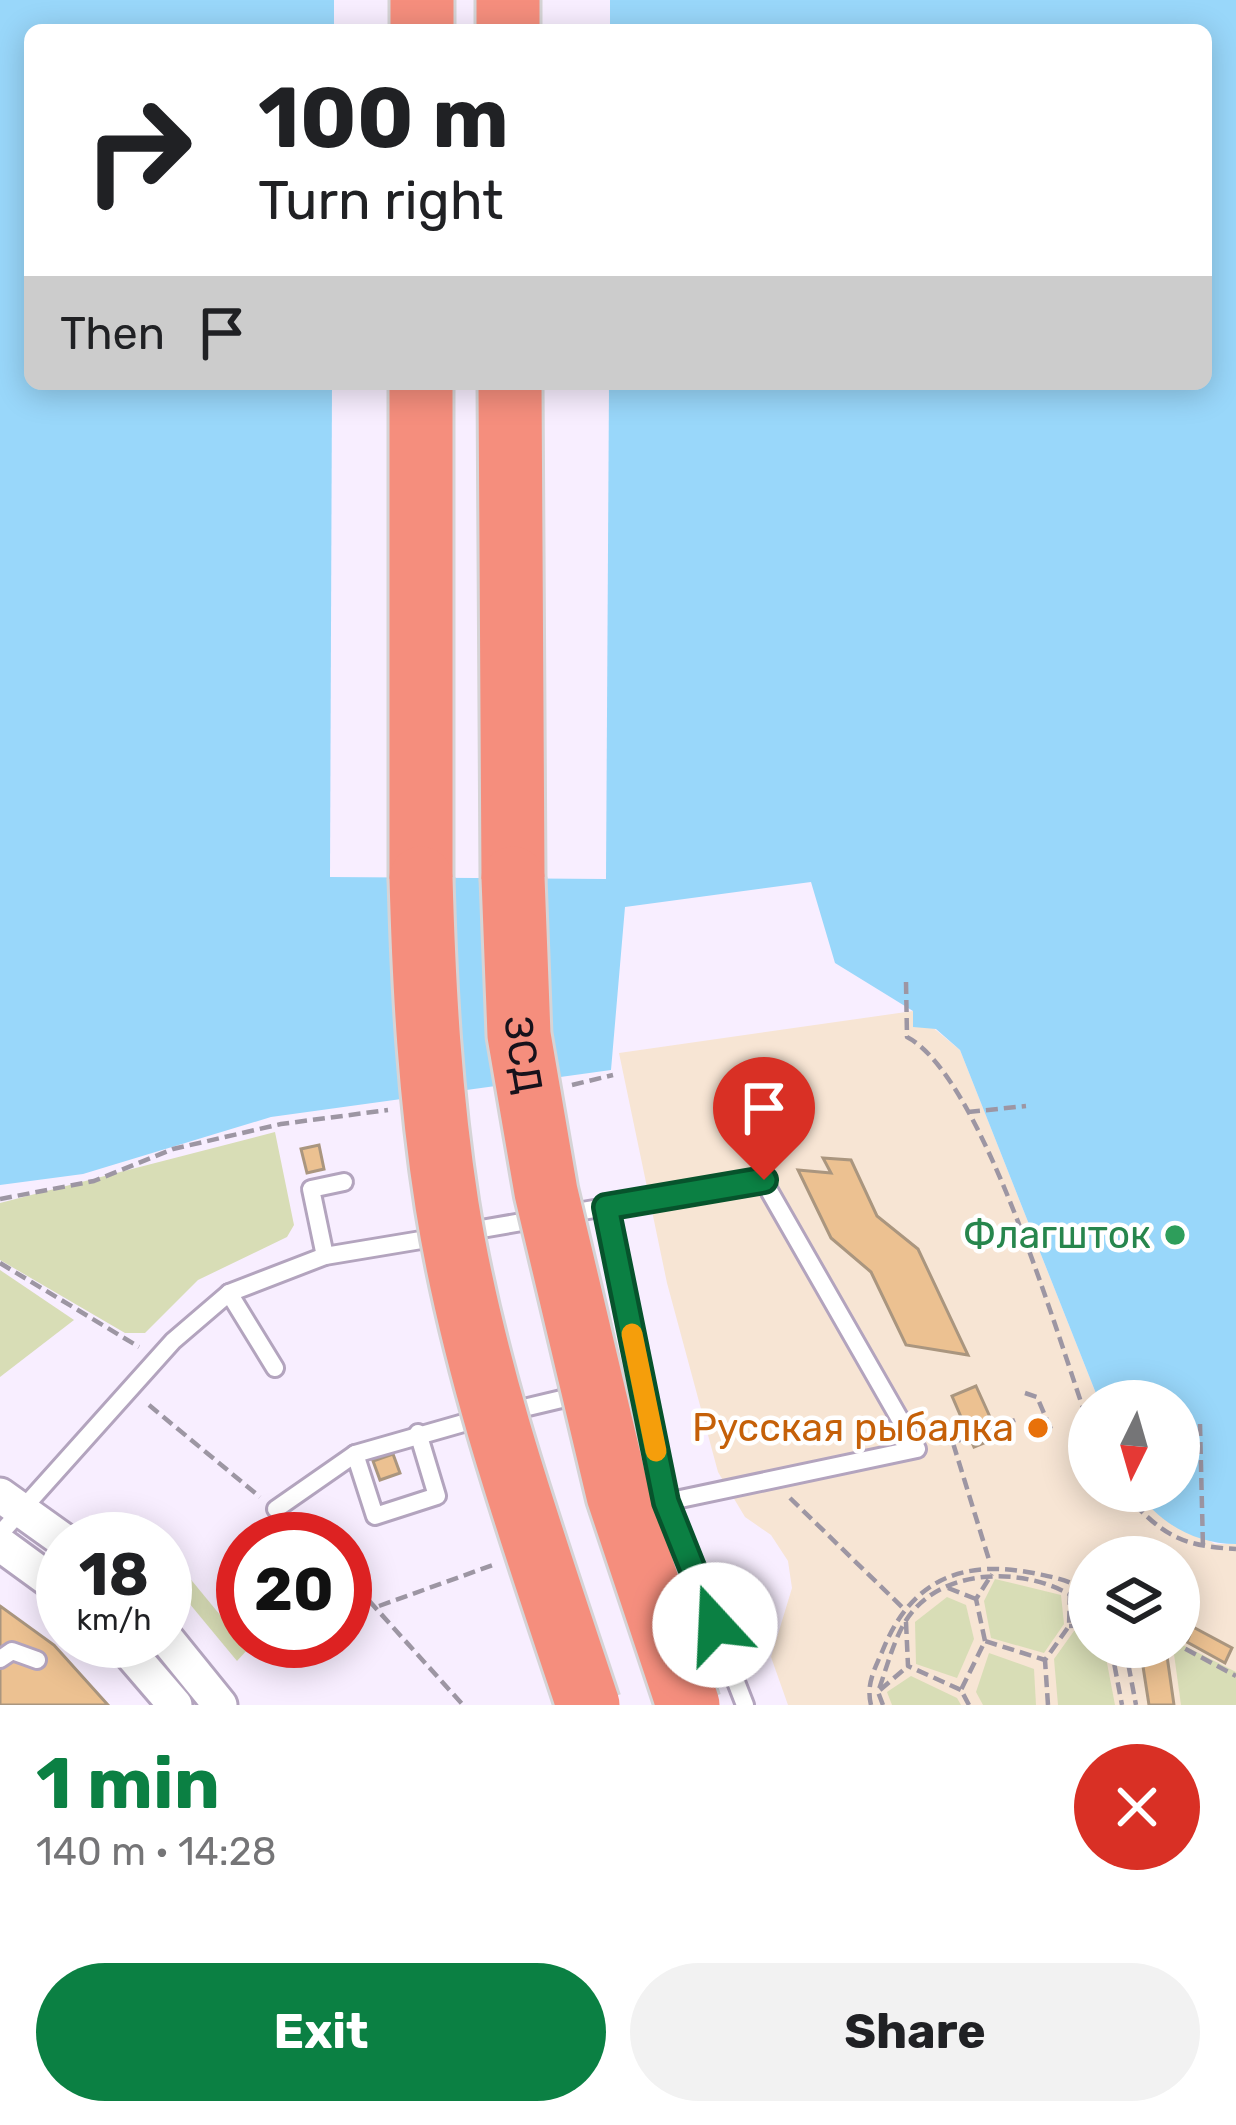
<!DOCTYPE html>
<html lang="en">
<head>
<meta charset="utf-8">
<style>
	:root { --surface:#fff; --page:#f2f2f2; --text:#202124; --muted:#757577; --accent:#0b8043 }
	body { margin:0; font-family:Rubik,sans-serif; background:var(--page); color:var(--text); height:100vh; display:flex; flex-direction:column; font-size:45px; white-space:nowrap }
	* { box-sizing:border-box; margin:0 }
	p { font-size:39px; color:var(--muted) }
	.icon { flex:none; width:66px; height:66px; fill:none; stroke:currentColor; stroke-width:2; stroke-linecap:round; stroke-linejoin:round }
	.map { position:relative; height:1705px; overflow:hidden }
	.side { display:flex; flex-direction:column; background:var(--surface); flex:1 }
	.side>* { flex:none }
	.banner { position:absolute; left:24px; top:24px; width:1188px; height:366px; border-radius:18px; box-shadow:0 6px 30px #0003; background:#fff; color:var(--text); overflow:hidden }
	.needle { width:78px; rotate:185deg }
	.fabs { position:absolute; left:1068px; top:1380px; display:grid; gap:24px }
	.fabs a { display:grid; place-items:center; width:132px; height:132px; border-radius:50%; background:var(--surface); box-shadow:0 6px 30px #0003; font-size:60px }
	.speed { position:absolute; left:36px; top:1512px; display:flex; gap:24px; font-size:60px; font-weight:700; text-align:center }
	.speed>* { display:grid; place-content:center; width:156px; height:156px; border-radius:50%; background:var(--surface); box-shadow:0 6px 30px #0003; line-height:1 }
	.speed small { font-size:30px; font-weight:400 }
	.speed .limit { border:18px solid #d22; background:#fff; color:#111 }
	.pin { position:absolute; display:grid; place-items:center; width:102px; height:102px; color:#fff; margin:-123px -51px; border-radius:50% 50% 50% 0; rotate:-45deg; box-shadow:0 0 12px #0007 }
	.pin .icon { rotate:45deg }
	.me { position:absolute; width:132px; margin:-66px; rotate:340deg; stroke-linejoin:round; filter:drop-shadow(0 0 9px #0008) }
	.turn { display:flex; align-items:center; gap:42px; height:252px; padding:0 36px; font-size:54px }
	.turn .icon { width:156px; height:156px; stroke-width:2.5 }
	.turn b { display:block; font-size:84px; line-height:102px }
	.then { display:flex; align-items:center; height:114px; padding:0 36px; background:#0003; gap:24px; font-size:45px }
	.round { display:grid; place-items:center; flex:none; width:126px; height:126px; border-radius:63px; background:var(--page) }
	.head { display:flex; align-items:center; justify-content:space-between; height:204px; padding:0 36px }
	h1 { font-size:72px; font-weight:700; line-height:90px; color:var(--accent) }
	.primary-button { display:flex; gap:24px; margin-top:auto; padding:24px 36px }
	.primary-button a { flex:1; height:138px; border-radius:72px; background:var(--accent); color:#fff; font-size:48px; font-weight:700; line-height:138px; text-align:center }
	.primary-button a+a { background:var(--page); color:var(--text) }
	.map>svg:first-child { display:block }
</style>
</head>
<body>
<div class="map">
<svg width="1236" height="1705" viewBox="0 0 1236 1705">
	<rect width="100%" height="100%" fill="#f8eeff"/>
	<path fill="#f7e5d4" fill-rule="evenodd" d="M913,1011L960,1050L1099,1401H1089V1491H1137L1147,1505L1215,1544H1236V1705H788L771,1657L792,1588L788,1561L771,1535L745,1517L718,1472L667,1283L619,1053ZM1089,1557H1179V1647H1089Z"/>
	<g fill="#d8ddb6">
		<path d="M275,1132L294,1225L287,1237L198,1280L145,1333H125L0,1260V1203Z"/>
		<path d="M0,1270L74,1320L0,1377Z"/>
		<path d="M165,1548L248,1649L237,1661L165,1574Z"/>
		<path d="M995,1579L1061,1595L1064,1624L1044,1653L991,1638L984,1601Z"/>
		<path d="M947,1597L966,1605L974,1639L957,1678L916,1664L915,1622Z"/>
		<path d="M1074,1631H1089V1647H1104L1115,1705H1058L1054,1659Z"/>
		<path d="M1179,1643L1236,1672V1705H1181L1173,1647Z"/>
		<path d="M989,1653L1034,1669L1036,1705H983L976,1692Z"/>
		<path d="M911,1676L957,1698L961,1705H892L887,1692Z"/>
	</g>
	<path fill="#99d7fa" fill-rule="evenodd" d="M0,0H1236V1544C1196,1544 1160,1524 1137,1491H1179V1401H1099L960,1050L936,1029L913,1027V1011L835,963L811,882L625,907L611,1070L271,1117L83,1174L0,1185ZM30,30H1206V384H30Z"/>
	<g fill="#f8eeff">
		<rect x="334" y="0" width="276" height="30"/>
		<path d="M332,384H609L606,879L330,877Z"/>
	</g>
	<g fill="#ecc191" stroke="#aa967f" stroke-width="3">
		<path d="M319,1145L324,1169L307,1173L301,1149Z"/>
		<path d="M823,1158L851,1160L877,1216L918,1249L968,1355L906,1345L871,1272L831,1238L798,1170L831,1173Z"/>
		<path d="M976,1386L999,1437L974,1447L952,1396Z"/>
		<path d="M393,1454L400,1473L380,1480L373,1461Z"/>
		<path d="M0,1606L54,1645L108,1705H0Z"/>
		<path d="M1193,1627L1232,1648L1225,1663L1187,1642Z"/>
		<path d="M1167,1656L1174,1705H1149L1142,1660Z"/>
	</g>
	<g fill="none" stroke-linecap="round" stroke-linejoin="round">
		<g stroke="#b3a4be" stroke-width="22">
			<g id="lane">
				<path d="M606,1207L666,1502L745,1705"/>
				<path d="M565,1214L763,1180L917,1449L666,1502"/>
				<path d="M464,1232L539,1219"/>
				<path d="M325,1256L311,1189L344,1182"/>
				<path d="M229,1293L275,1368"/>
				<path d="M507,1412L570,1397L568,1386"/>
				<path d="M355,1454L375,1516L437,1496L418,1433"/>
				<path d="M276,1509L355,1454L481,1418"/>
				<path d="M0,1534L173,1341L229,1293L325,1256L439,1237"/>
				<path d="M0,1659L12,1651L37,1660"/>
			</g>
		</g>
		<g stroke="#b3a4be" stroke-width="39">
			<g id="street">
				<path d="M0,1495L63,1540"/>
				<path d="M0,1544L63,1590"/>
				<path d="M165,1637L220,1705"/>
				<path d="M120,1641L175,1705"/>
			</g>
		</g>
		<g stroke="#d5d4d6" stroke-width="69">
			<g id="highway">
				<path d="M508,0V30"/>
				<path d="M422,30V0"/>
				<path d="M510,384L513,878"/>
				<path d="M421,878V384"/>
			</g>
		</g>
		<g stroke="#9d96a3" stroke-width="4.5" stroke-dasharray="12 6" stroke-linecap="butt">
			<path d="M906,982L907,1037C983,1077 1058,1339 1089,1425"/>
			<path d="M572,1085L613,1075"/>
			<path d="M968,1112L1026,1106"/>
			<path d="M0,1199L94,1181L173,1149L281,1124L388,1110"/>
			<path d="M0,1263L139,1347"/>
			<path d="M1025,1393L1037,1397L1046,1418L1038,1427"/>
			<path d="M149,1405L260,1497"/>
			<path d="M1046,1418L1051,1429"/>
			<path d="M1200,1424L1203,1548"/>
			<path d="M995,1428L1015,1420"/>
			<path d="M969,1436L953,1443L990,1563"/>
			<path d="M1122,1491C1161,1533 1177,1546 1236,1549"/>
			<path d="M790,1498L902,1607"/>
			<path d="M292,1524L308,1539"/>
			<path d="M345,1574L463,1705"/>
			<path d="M948,1588L976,1599"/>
			<path d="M379,1606L493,1565"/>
			<path d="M906,1622L908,1666L961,1690"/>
			<path d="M1069,1626L1089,1625"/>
			<path d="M1179,1633L1182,1647L1236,1676"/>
			<path d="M985,1641L976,1599L992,1574"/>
			<path d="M1111,1647L1122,1705"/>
			<path d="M1125,1647L1136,1705"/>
			<path d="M880,1690L908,1666"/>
			<path d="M871,1705C866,1685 874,1670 882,1652C911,1579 963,1558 1038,1574C1057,1578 1074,1581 1089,1594"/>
			<path d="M883,1705L878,1692C886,1670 893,1642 905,1622C942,1561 1042,1566 1089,1608"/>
			<path d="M969,1705L961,1690L985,1641L1045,1660"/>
			<path d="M1048,1705L1045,1660L1069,1626L1070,1591"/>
		</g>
		<use href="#lane" stroke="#fff" stroke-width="16"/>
		<use href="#street" stroke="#fff" stroke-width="33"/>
		<use href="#highway" stroke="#f58e7d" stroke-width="63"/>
		<g stroke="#d5d4d6" stroke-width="69" stroke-linecap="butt">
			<g id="highway-bridge">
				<path d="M421,878C424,988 430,1096 447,1205C474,1375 534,1542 588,1705"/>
				<path id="s1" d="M513,878L519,1035L546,1192L618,1495L688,1705"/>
			</g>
		</g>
		<use href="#highway-bridge" stroke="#f58e7d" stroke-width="63"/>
	</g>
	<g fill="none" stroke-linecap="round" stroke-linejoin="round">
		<g stroke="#07532c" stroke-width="30">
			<path id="route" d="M715,1625L666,1502L606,1207L764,1180"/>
		</g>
		<use href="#route" stroke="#0b8043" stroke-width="21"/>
		<path stroke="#f59e0b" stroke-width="21" d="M632,1334L656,1451"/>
	</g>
	<circle fill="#2e9e5b" stroke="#fff" stroke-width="4.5" cx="1175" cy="1235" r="12"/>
	<circle fill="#e8710a" stroke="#fff" stroke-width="4.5" cx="1038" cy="1428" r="12"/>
	<g text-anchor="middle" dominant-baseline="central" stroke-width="9" stroke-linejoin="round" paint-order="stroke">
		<g font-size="39" fill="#17121b" stroke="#fff">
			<text stroke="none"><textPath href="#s1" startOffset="177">ЗСД</textPath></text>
		</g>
		<g font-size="39" fill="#27864d" stroke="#fff" text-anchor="end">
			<text x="1151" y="1235">Флагшток</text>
		</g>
		<g font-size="39" fill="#c56008" stroke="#fff" text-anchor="end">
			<text x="1014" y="1428">Русская рыбалка</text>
		</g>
	</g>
</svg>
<div class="fabs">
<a><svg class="needle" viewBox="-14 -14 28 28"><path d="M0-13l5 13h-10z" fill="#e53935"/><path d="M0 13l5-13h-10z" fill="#757577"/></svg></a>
<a><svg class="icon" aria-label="layers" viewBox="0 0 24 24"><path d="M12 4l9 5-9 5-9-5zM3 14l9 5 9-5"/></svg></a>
</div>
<div class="speed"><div>18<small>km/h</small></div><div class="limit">20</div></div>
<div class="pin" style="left:764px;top:1180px;background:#d93025"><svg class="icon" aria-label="arrive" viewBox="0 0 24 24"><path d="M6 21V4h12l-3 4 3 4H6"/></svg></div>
<svg class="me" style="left:715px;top:1625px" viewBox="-20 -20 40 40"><circle r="19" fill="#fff"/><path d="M0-13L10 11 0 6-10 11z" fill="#0b8043"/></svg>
<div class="banner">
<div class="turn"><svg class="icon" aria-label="right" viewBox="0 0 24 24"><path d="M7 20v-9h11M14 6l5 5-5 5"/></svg><div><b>100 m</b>Turn right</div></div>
<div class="then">Then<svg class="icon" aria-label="arrive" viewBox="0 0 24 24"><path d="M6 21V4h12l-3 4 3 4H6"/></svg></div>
</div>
</div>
<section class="side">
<div class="head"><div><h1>1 min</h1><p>140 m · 14:28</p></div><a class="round" style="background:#d93025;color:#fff"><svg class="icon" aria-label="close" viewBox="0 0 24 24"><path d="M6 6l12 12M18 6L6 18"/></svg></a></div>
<div class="primary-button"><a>Exit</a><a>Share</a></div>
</section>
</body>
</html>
